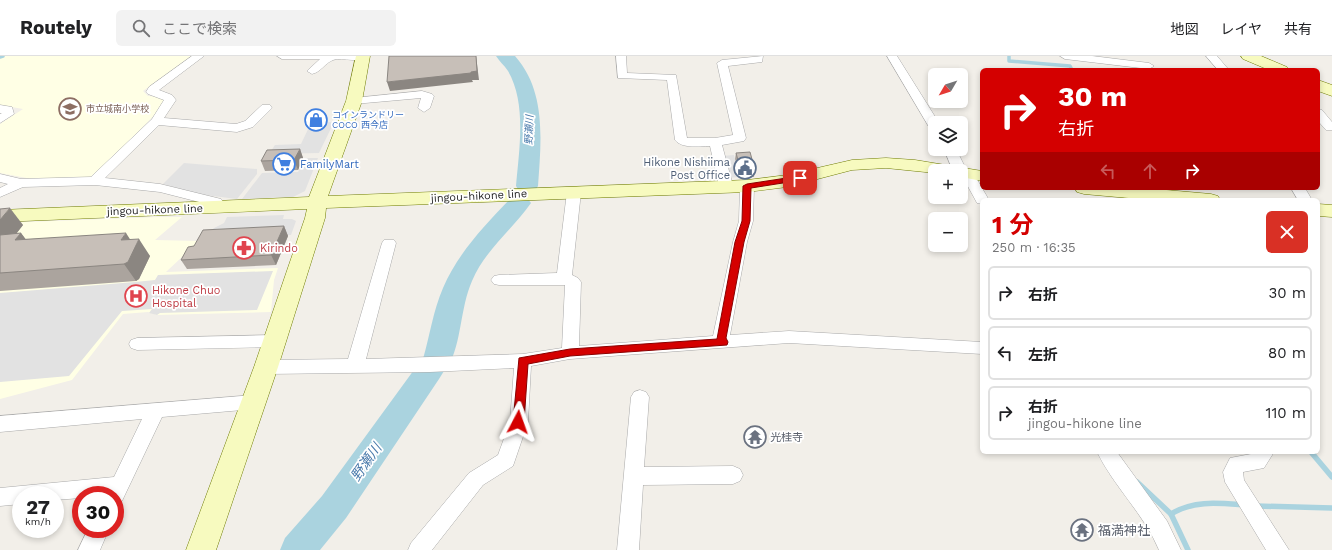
<!DOCTYPE html>
<html lang="ja">
<head>
<meta charset="utf-8">
<style>
	:root { --surface:#fff; --page:#f2f2f2; --text:#202124; --muted:#757577; --line:#e0e0e0; --accent:#d40000 }
	body { margin:0; font-family:"Work Sans","Noto Sans JP",sans-serif; background:var(--page); color:var(--text); height:100vh; display:flex; flex-direction:column; font-size:15px; white-space:nowrap }
	* { box-sizing:border-box; margin:0 }
	p { font-size:13px; color:var(--muted) }
	.icon { flex:none; width:22px; height:22px; fill:none; stroke:currentColor; stroke-width:2; stroke-linecap:round; stroke-linejoin:round }
	.map { position:relative; flex:1; overflow:hidden }
	.sheet { position:absolute; left:980px; top:142px; width:340px; height:256px; display:flex; flex-direction:column; background:var(--surface); border-radius:6px; box-shadow:0 2px 6px #0003 }
	.sheet>* { flex:none }
	.hud { position:absolute; left:980px; top:12px; width:340px; height:122px; border-radius:6px; box-shadow:0 2px 6px #0003; background:#d40000; color:#fff; overflow:hidden }
	.needle { width:26px; rotate:231deg }
	.fabs { position:absolute; left:928px; top:12px; display:grid; gap:8px }
	.fabs a { display:grid; place-items:center; width:40px; height:40px; border-radius:6px; background:var(--surface); box-shadow:0 2px 6px #0003; font-size:20px }
	.speed { position:absolute; left:12px; top:430px; display:flex; gap:8px; font-size:20px; font-weight:700; text-align:center }
	.speed>* { display:grid; place-content:center; width:52px; height:52px; border-radius:50%; background:var(--surface); box-shadow:0 2px 6px #0003; line-height:1 }
	.speed small { font-size:10px; font-weight:400 }
	.speed .limit { border:6px solid #d22; background:#fff; color:#111 }
	.pin { position:absolute; display:grid; place-items:center; width:34px; height:34px; color:#fff; margin:-17px; border-radius:8px; box-shadow:0 2px 6px #0006 }
	.me { position:absolute; width:44px; margin:-22px; rotate:4deg; stroke-linejoin:round; filter:drop-shadow(0 0 3px #0008) }
	.turn { display:flex; align-items:center; gap:14px; height:84px; padding:0 12px; font-size:18px }
	.turn .icon { width:52px; height:52px; stroke-width:2.5 }
	.turn b { display:block; font-size:28px; line-height:34px }
	.lanes { display:flex; align-items:center; height:38px; padding:0 12px; background:#0003; justify-content:center; gap:20px; direction:ltr }
	.lanes .off { opacity:.35 }
	.round { display:grid; place-items:center; flex:none; width:42px; height:42px; border-radius:6px; background:var(--page) }
	.head { display:flex; align-items:center; justify-content:space-between; height:68px; padding:0 12px }
	h1 { font-size:24px; font-weight:700; line-height:30px; color:var(--accent) }
	ul { padding:0; list-style:none }
	li { display:flex; align-items:center; gap:12px; height:54px; margin:0 8px 6px; padding:0 4px; border:2px solid var(--line); border-radius:6px }
	li div { flex:1 }
	li b { display:block; font-size:15px }
	li em { font-style:normal }
	header { display:flex; align-items:center; gap:24px; box-sizing:border-box; height:56px; padding:0 20px; background:var(--surface); border-bottom:1px solid var(--line) }
	header strong { font-size:19px }
	nav { display:flex; gap:22px; margin-inline-start:auto; font-size:14px }
	.search { width:280px; height:36px; background:var(--page); display:flex; align-items:center; gap:10px; box-sizing:border-box; padding:0 14px; border-radius:6px; color:var(--muted); font-size:15px }
	.map>svg:first-child { display:block }
</style>
</head>
<body>
<header>
<strong>Routely</strong>
<div class="search"><svg class="icon" aria-label="search" viewBox="0 0 24 24"><circle cx="10" cy="10" r="6"/><path d="M15 15l6 6"/></svg>ここで検索</div>
<nav><a>地図</a><a>レイヤ</a><a>共有</a></nav>
</header>
<div class="map">
<svg width="1332" height="494" viewBox="0 0 1332 494">
	<rect width="100%" height="100%" fill="#f2efe9"/>
	<g fill="#ffffe5">
		<path d="M5,0H192L143,35L148,40L161,41L165,44L164,49L93,123H32L0,117V68L23,53L0,49V2Z"/>
		<path d="M158,161H182L155,184L199,185L166,216L278,212L274,224L271,256L157,259L148,256L123,258L72,324L0,343V167Z"/>
	</g>
	<g fill="#e2e2e2">
		<path d="M334,66L319,97L269,98L275,89L301,88L311,67Z"/>
		<path d="M734,99L739,121L726,122L722,100Z"/>
		<path d="M305,102H318L305,135L293,141L242,143L262,117L298,116Z"/>
		<path d="M184,107L257,113V118L237,143L197,138L163,128Z"/>
		<path d="M284,159L283,163H292L296,165L291,179L202,183L214,172L224,167L227,161Z"/>
		<path d="M273,215L257,254L160,257L157,259L149,257L152,253L122,255L69,320L0,326V237L135,226L155,224L158,219Z"/>
	</g>
	<g fill="none" stroke-linecap="round" stroke-linejoin="round">
		<g stroke="#aad3df" stroke-width="3.5">
			<path d="M1009,0V5L1070,10L1072,14"/>
			<path d="M0,1L3,0"/>
		</g>
		<g stroke="#aad3df" stroke-width="5.5">
			<path d="M1311,396L1332,421"/>
			<path d="M1137,426L1171,458L1188,494"/>
			<path d="M1256,450L1332,452"/>
			<path d="M1171,458C1194,444 1218,447 1244,449"/>
		</g>
		<g fill="#aad3df" fill-rule="evenodd">
			<path d="M496,0H515C547,36 541,86 538,130L535,135L527,137L519,135L516,130C519,94 527,48 508,15C504,9 499,5 496,0Z"/>
			<path d="M519,140L527,142L531,147C512,174 485,194 472,225C460,252 462,286 448,311L442,313L444,315L439,323L346,462L320,494H280L285,482L322,440L419,307L425,305L423,303C430,279 433,255 443,232C458,197 485,169 511,142Z"/>
		</g>
		<g stroke="#a9a9a9" stroke-width="1">
			<g id="street">
				<path d="M192,0H204L159,34L172,39L176,44L164,62L236,68L245,65L262,49H270L272,52L253,71L237,76L159,69L105,122L160,128L221,143L227,151L225,154H215L211,149L160,136L95,129L23,131L0,141V132L8,128L0,126V118L21,123L91,121L152,63L164,44L148,38L146,36L149,31Z"/>
				<path d="M277,0H368C361,9 343,0 333,4C325,7 321,16 312,18L307,15L320,3H282Z"/>
				<path d="M616,0H626L627,17L676,19L687,82H715L733,79L717,7L722,4L763,0L762,6L728,10L746,82L744,85L722,89L733,130L731,133H721L719,130L710,90C699,90 682,93 675,84L667,24L618,22Z"/>
				<path d="M887,0H897L939,67H935V75L929,71Z"/>
				<path d="M1060,0H1092L1149,7L1154,10L1149,13L1065,3Z"/>
				<path d="M1206,0H1217L1229,14H1218Z"/>
				<path d="M422,35L432,38L434,40L430,52L424,56L418,52L421,42L354,48L348,45L354,42Z"/>
				<path d="M0,49L12,51L14,58L0,67V58L2,57H0Z"/>
				<path d="M1318,53L1322,54L1332,66V74H1326L1318,65Z"/>
				<path d="M944,93H956L966,113L975,120L989,144H982V148L977,147L965,125L961,122V115H953Z"/>
				<path d="M747,126L752,127L754,130L753,165L747,186L730,279L789,275L982,286V298L789,287L570,303L531,310L528,366L513,410L483,429L432,494H408L411,487L469,417L498,399L510,366L514,312L430,316L266,318L260,316L257,311L260,306L266,304L348,303L382,187L384,184H394L396,187L366,303L523,298L562,292L565,229H499L494,228L491,224L494,220L499,219L557,217L567,136L569,133H579L581,136L572,219L578,222L581,226L579,290L713,280L733,186L739,165L740,130L742,127Z"/>
				<path d="M1291,132H1305L1312,144H1298Z"/>
				<path d="M273,279L279,281L281,285L279,289L273,291L137,294L131,292L129,288L131,284L137,282Z"/>
				<path d="M640,334L646,336L649,341L644,411L733,410L740,413L743,419L740,425L733,428L643,429L639,494H617L631,341L634,336Z"/>
				<path d="M254,339L260,341L263,346L260,351L254,353L162,361L122,445L115,448V439H81V442L55,444V439H21V448L0,450V432L114,421L142,363L0,376V360Z"/>
				<path d="M1097,396H1117L1167,465L1181,494H1159C1144,458 1114,431 1097,396Z"/>
				<path d="M1253,396H1274L1264,412L1243,416L1244,424L1289,494H1266L1225,426L1223,416L1230,402L1251,398Z"/>
				<path d="M88,473H109L100,494H78Z"/>
			</g>
		</g>
		<g stroke="#707d05" stroke-width="1">
			<g id="secondary">
				<path d="M356,0H370L362,45L328,140L747,124L787,119L852,104L886,102L915,104L982,115V125L961,121V115H935V117L886,112L852,114L787,131L747,136L326,152L325,162L278,311L216,494H186L254,311L305,162L307,153L0,166V154L309,141L346,45Z"/>
				<path d="M1241,0H1261L1287,11L1290,14H1269L1243,3Z"/>
				<path d="M1318,24L1332,29V40L1318,35Z"/>
				<path d="M1075,132H1144L1211,138L1218,140L1220,144H1151L1084,138L1077,136Z"/>
				<path d="M1318,148L1332,149V161L1318,160Z"/>
			</g>
		</g>
		<use href="#street" fill="#fff" fill-rule="evenodd"/>
		<use href="#secondary" fill="#f7fabf" fill-rule="evenodd"/>
	</g>
	<g fill="#aba49e">
		<path d="M300,93L303,102L298,114L265,115L261,105Z"/>
		<path d="M736,97L755,114L754,121H740L735,103Z"/>
		<path d="M0,153L23,169L16,178L21,177L25,183H130L150,200L139,223L136,225L0,235Z"/>
		<path d="M284,170L288,180L276,209L187,213L181,204L194,190Z"/>
	</g>
	<g fill="#8b8681">
		<path d="M476,0L479,24H472L473,26L390,35L387,26L471,16Z"/>
		<path d="M300,93L303,102L298,114L294,104Z"/>
		<path d="M10,152L23,169L1,197L0,196V164Z"/>
		<path d="M284,170L288,180L276,209L271,199Z"/>
		<path d="M21,177L34,194L15,184Z"/>
		<path d="M126,177L135,191L139,183L150,200L139,223L136,225L124,208L121,184Z"/>
	</g>
	<g fill="#c7bfb8" stroke="#8b8681">
		<path d="M389,0H476L477,15L471,16V17L387,26Z"/>
		<path d="M300,93L294,104L261,105L267,94Z"/>
		<path d="M750,96L755,114L741,115L736,97Z"/>
		<path d="M10,152L0,164V153Z"/>
		<path d="M284,170L271,199L181,204L188,191L194,190L203,174Z"/>
		<path d="M21,177L15,184L126,177L121,184L139,183L128,206L124,208L0,217V179Z"/>
	</g>
	<path fill="#d40000" stroke="#8a0000" d="M800,120L804,122L802,124L751,132L750,165L744,186L726,282L728,286L727,289L570,300L528,308L524,366L522,369H515L513,366L519,302L570,293L717,283L735,186L742,165L743,130L747,128Z"/>
	<defs>
		<g id="school-ring" transform="scale(1.15)"><circle r="9.5" fill="#fff" stroke="#8d6e63" stroke-width="1.5"/><path d="M0-5L7-2L0 1L-7-2ZM-4 1L0 2.5L4 1V4Q0 6-4 4Z" fill="#8d6e63"/></g>
		<g id="shop-ring" transform="scale(1.15)"><circle r="9.5" fill="#fff" stroke="#3f7fe0" stroke-width="1.5"/><path d="M-5-2.5h2.3a2.7 3.5 0 0 1 5.4 0H5L5.5 6h-11ZM-1.5-2.5h3a1.5 2.3 0 0 0-3 0Z" fill="#3f7fe0"/></g>
		<g id="supermarket-ring" transform="scale(1.15)"><circle r="9.5" fill="#fff" stroke="#3f7fe0" stroke-width="1.5"/><path d="M-6-5.5h2.5l.6 2H6L4.5 2H-2.5L-4.4-4H-6ZM-1.5 3.2a1.3 1.3 0 1 0 .1 0ZM3 3.2a1.3 1.3 0 1 0 .1 0Z" fill="#3f7fe0"/></g>
		<g id="civic-ring" transform="scale(1.15)"><circle r="9.5" fill="#fff" stroke="#5c6f8a" stroke-width="1.5"/><path d="M-.6-6.5H3V-4.5H.6V-3L4-1V1h2V6H-6V1h2V-1L-.6-3ZM-1.2 2.5V6h2.4V2.5Z" fill="#5c6f8a"/></g>
		<g id="pharmacy-ring" transform="scale(1.15)"><circle r="9.5" fill="#fff" stroke="#e0444e" stroke-width="1.5"/><path d="M-2-6h4v4h4v4h-4v4h-4v-4h-4v-4h4Z" fill="#e0444e"/></g>
		<g id="hospital-ring" transform="scale(1.15)"><circle r="9.5" fill="#fff" stroke="#e0444e" stroke-width="1.5"/><path d="M-5-5h3v3.5h4V-5h3V5h-3V1.5h-4V5h-3Z" fill="#e0444e"/></g>
		<g id="temple-ring" transform="scale(1.15)"><circle r="9.5" fill="#fff" stroke="#6b7280" stroke-width="1.5"/><path d="M0-6L5-2H3V0L6.5 2.5H4V6H1.5V3h-3V6H-4V2.5H-6.5L-3 0V-2H-5Z" fill="#6b7280"/></g>
	</defs>
	<g fill-rule="evenodd">
		<use href="#school-ring" x="70" y="53"/>
		<use href="#shop-ring" x="316" y="64"/>
		<use href="#supermarket-ring" x="284" y="108"/>
		<use href="#civic-ring" x="745" y="112"/>
		<use href="#pharmacy-ring" x="244" y="192"/>
		<use href="#hospital-ring" x="136" y="240"/>
		<use href="#temple-ring" x="755" y="381"/>
		<use href="#temple-ring" x="1082" y="474"/>
	</g>
	<g text-anchor="middle" dominant-baseline="central" stroke-width="3.5" stroke-linejoin="round" paint-order="stroke">
		<g font-size="9" fill="#785e54" stroke="#fff" text-anchor="start">
			<text x="86" y="53">市立城南小学校</text>
		</g>
		<g font-size="9" fill="#366cbe" stroke="#fff" text-anchor="start">
			<text x="332" y="59">コインランドリー<tspan x="332" dy="10">COCO 西今店</tspan></text>
		</g>
		<g font-size="10" font-style="italic" fill="#4a7aab" stroke="#fff">
			<text transform="translate(529 74) rotate(-88)">野瀬川</text>
		</g>
		<g font-size="11" fill="#4e5e75" stroke="#fff" text-anchor="end">
			<text x="730" y="106">Hikone Nishiima<tspan x="730" dy="13">Post Office</tspan></text>
		</g>
		<g font-size="11" fill="#366cbe" stroke="#fff" text-anchor="start">
			<text x="300" y="108">FamilyMart</text>
		</g>
		<g font-size="11" fill="#222" stroke="#fff">
			<text transform="translate(479 140) rotate(-3)">jingou-hikone line</text>
			<text transform="translate(155 154) rotate(-2)">jingou-hikone line</text>
		</g>
		<g font-size="11" fill="#be3a42" stroke="#fff" text-anchor="start">
			<text x="260" y="192">Kirindo</text>
			<text x="152" y="234">Hikone Chuo<tspan x="152" dy="13">Hospital</tspan></text>
		</g>
		<g font-size="11" fill="#5b616d" stroke="#fff" text-anchor="start">
			<text x="770" y="381">光桂寺</text>
		</g>
		<g font-size="13" fill="#5b616d" stroke="#fff" text-anchor="start">
			<text x="1098" y="474">福満神社</text>
		</g>
		<g font-size="14" font-style="italic" fill="#4a7aab" stroke="#fff">
			<text transform="translate(366 406) rotate(-55)">野瀬川</text>
		</g>
	</g>
</svg>
<div class="fabs">
<a><svg class="needle" viewBox="-14 -14 28 28"><path d="M0-13l5 13h-10z" fill="#e53935"/><path d="M0 13l5-13h-10z" fill="#757577"/></svg></a>
<a><svg class="icon" aria-label="layers" viewBox="0 0 24 24"><path d="M12 4l9 5-9 5-9-5zM3 14l9 5 9-5"/></svg></a>
<a>+</a>
<a>−</a>
</div>
<div class="speed"><div>27<small>km/h</small></div><div class="limit">30</div></div>
<div class="pin" style="left:800px;top:122px;background:#d93025"><svg class="icon" aria-label="arrive" viewBox="0 0 24 24"><path d="M6 21V4h12l-3 4 3 4H6"/></svg></div>
<svg class="me" style="left:518px;top:366px" viewBox="-20 -20 40 40"><path d="M0-17L14 15 0 8-14 15z" fill="#d40000" stroke="#fff" stroke-width="4"/></svg>
<div class="hud">
<div class="turn"><svg class="icon" aria-label="right" viewBox="0 0 24 24"><path d="M7 20v-9h11M14 6l5 5-5 5"/></svg><div><b>30 m</b>右折</div></div>
<div class="lanes"><svg class="icon off" aria-label="left" viewBox="0 0 24 24"><path d="M17 20v-9H6M10 6l-5 5 5 5"/></svg><svg class="icon off" aria-label="ahead" viewBox="0 0 24 24"><path d="M12 20V5M6 11l6-6 6 6"/></svg><svg class="icon" aria-label="right" viewBox="0 0 24 24"><path d="M7 20v-9h11M14 6l5 5-5 5"/></svg></div>
</div>
<section class="sheet">
<div class="head"><div><h1>1 分</h1><p>250 m · 16:35</p></div><a class="round" style="background:#d93025;color:#fff"><svg class="icon" aria-label="close" viewBox="0 0 24 24"><path d="M6 6l12 12M18 6L6 18"/></svg></a></div>
<ul>
<li><svg class="icon" aria-label="right" viewBox="0 0 24 24"><path d="M7 20v-9h11M14 6l5 5-5 5"/></svg><div><b>右折</b></div><em>30 m</em></li>
<li><svg class="icon" aria-label="left" viewBox="0 0 24 24"><path d="M17 20v-9H6M10 6l-5 5 5 5"/></svg><div><b>左折</b></div><em>80 m</em></li>
<li><svg class="icon" aria-label="right" viewBox="0 0 24 24"><path d="M7 20v-9h11M14 6l5 5-5 5"/></svg><div><b>右折</b><p>jingou-hikone line</p></div><em>110 m</em></li>
</ul>
</section>
</div>
</body>
</html>
